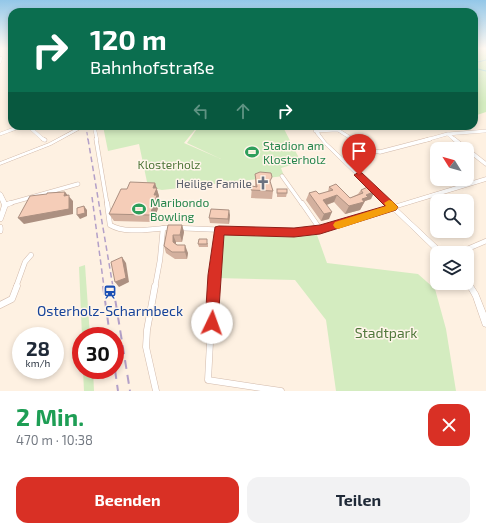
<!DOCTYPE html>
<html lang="de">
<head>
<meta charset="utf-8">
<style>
	:root { --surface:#fff; --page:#f2f2f3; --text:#1f2937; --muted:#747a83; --accent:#d93025 }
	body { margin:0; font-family:"Exo 2",sans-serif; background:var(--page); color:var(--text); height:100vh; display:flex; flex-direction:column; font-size:15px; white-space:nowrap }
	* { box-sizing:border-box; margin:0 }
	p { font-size:13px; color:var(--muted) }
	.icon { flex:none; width:22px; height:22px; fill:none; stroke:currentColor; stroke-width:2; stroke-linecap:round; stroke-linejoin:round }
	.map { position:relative; height:391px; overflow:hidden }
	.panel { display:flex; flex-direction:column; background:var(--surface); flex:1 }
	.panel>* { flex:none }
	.banner { position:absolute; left:8px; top:8px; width:470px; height:122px; border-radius:12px; box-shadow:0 2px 6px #0003; background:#0b6e4f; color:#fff; overflow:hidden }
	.needle { width:26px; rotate:307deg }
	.tools { position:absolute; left:430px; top:142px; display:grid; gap:8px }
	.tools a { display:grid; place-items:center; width:44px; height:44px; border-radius:8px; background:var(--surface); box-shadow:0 2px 6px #0003; font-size:20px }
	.speed { position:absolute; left:12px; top:327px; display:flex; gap:8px; font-size:20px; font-weight:700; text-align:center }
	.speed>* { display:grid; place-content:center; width:52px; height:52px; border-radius:50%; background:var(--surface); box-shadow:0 2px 6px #0003; line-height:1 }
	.speed small { font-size:10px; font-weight:400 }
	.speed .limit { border:6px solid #d22; background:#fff; color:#111 }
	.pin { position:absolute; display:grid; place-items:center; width:34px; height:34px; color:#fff; margin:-41px -17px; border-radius:50% 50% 50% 0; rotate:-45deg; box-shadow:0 0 4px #0007 }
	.pin .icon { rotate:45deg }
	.me { position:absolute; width:44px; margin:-22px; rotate:3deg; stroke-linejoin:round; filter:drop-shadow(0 0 3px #0008) }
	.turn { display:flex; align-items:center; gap:14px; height:84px; padding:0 16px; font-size:18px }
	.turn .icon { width:52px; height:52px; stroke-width:2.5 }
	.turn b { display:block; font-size:28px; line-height:34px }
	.lanes { display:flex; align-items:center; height:38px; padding:0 16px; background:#0003; justify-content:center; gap:20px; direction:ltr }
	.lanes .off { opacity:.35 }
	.round { display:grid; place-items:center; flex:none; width:42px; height:42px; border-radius:12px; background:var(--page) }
	.head { display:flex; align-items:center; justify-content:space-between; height:68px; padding:0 16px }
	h1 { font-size:24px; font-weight:700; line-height:30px; color:#1e9e55 }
	.cta { display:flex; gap:8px; margin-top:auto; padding:8px 16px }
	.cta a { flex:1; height:46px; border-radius:12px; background:var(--accent); color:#fff; font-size:16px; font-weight:700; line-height:46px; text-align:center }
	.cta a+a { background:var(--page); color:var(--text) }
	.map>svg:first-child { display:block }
</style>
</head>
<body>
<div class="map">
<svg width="486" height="391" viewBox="0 0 486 391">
	<rect width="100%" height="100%" fill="#fef1e2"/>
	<g fill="#d4ecc0">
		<path d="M474,48H486V112L474,116Z"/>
		<path d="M103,126H198L184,143L221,159L187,143L196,130L201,126H276L283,127L301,162L281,168L284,176L162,190L157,189L147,182L139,144L108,151Z"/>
		<path d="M220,232L270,236L317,235L327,263L418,274L435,289L446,329L456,391H336L326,320L295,280L216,278Z"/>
		<path d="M85,265L90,336H82L79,267Z"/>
		<path d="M83,370H93L94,391H84Z"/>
	</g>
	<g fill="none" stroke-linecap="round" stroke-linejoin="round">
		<g stroke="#9bd5db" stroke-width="1">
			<path d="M474,63L486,60"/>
			<path d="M474,68L486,71"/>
		</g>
		<g stroke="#d2baab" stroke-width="3">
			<path id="minor-far4" d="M0,62L1,58"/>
		</g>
		<g stroke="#d2baab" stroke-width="3.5">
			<g id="minor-far3">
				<path d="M28,126L44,140"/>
				<path d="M94,126L97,140"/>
				<path d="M315,131L338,130L354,140"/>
				<path d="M0,134L22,126"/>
				<path d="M448,134L455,140"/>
				<path d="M426,140L447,134L486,131"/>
			</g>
		</g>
		<g stroke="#d2baab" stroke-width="4.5">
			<g id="minor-far2">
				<path d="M43,139L45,140"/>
				<path d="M96,139L107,204"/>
				<path d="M353,139L374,151L380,152L430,139"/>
				<path d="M454,139L486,164"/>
				<path d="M282,176L302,204"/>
				<path d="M7,204L78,184"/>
			</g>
		</g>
		<g stroke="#d2baab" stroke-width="5.5">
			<g id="minor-far1">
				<path d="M107,203L110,225C128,235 151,228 171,228"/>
				<path d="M302,203L320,229"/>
				<path d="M5,205L11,203"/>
				<path d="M178,228L294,233L337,226L393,207"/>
				<path d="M458,253L486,241"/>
				<path d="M16,287L25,262L31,255"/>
				<path d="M155,287L160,260L163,228"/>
				<path d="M213,287L219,230"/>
			</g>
		</g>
		<g stroke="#d2baab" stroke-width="7">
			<g id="minor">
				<path d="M155,286L147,330L146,347L156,391"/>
				<path d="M213,286L208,380L281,391"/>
				<path d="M0,305L12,299L17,286"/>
			</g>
		</g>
		<g stroke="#d2baab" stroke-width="1">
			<g id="tertiary">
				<path d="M81,126H86L51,145L0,165V162L49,143Z"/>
				<path d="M313,126H317L320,134L326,142L394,205L486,177V181L397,208L443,251L444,253H437L326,146L316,134Z"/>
				<path d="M0,192L2,193L8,205L3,219L2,221H0V212L2,205L0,200Z"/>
				<path d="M0,225H2C3,228 3,230 2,233H0Z"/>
				<path d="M467,278L469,279L478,293L486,313V327L483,326L473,297L465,283H467Z"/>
			</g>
		</g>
		<use href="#minor-far4" stroke="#fff" stroke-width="2.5"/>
		<use href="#minor-far3" stroke="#fff" stroke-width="3"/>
		<use href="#minor-far2" stroke="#fff" stroke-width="3.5"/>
		<use href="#minor-far1" stroke="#fff" stroke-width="4.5"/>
		<use href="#minor" stroke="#fff" stroke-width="6"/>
		<use href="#tertiary" fill="#fff" fill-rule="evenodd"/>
		<path stroke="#b3a0c8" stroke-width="1" stroke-dasharray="3.5 2.5" stroke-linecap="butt" d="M86,126L88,140"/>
		<g stroke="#b3a0c8" stroke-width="1.5" stroke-dasharray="5.5 3.5" stroke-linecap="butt">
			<path d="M88,139L113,287"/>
			<path d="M92,197L104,287"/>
		</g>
		<g stroke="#b3a0c8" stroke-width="2" stroke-dasharray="9 6" stroke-linecap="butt">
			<path d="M103,286L110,336"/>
			<path d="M113,286L130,391"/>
			<path d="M115,370L118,391"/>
		</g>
	</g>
	<g fill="#d3b09e">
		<path d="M255,174L271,185L273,191L272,199L251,198L252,186L255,187Z"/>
		<path d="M155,183L159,196L158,199L160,203L153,222L114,221L109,214L127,189Z"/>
		<path d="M329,187L350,198L358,194L361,190L371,199L365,201L360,210L345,214L334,202L327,205L329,219L321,221L306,200L309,193L319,194L328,192Z"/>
		<path d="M277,189L287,193L286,197H277Z"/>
		<path d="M230,215L229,224L210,223L209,218Z"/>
		<path d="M182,225L184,232L182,242H176V244L188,253L187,259H175L166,253L164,246Z"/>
		<path d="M208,243V247H199L198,244Z"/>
	</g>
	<g fill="#ac9081">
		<path d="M45,126H51L46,128Z"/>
		<path d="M155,183L159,196L158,199L160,203L153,222L150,215L154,195L153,188Z"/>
		<path d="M375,191L371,199L365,201L360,210L345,214L349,206L362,199L366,195Z"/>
		<path d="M65,192L73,201V214L24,224L18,218L64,196Z"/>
		<path d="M337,195L334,202L320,207L323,200Z"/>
		<path d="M84,206L87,210V216L80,219L77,215Z"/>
		<path d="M229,210L230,215L229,224L228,219Z"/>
		<path d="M332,212L329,219L321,221L324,214Z"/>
		<path d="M182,225L184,232L182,242L180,235Z"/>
		<path d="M173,235L176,242V249L173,242Z"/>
		<path d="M185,245L188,253L187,259L185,252Z"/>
		<path d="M122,257L126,263L129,282L119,287L115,282Z"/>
	</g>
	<g fill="#f5cdb8" stroke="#ac9081">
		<path d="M260,172L271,173L272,177L270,181L273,191L251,190L252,186L257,187L255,174Z"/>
		<path d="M130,182L155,183L153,188H157L154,195H157L150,215L109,214L121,189H127Z"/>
		<path d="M336,184L350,198L363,193L361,190L370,186L375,191L366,195L368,197L362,199L364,202L349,206L337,195L323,200L332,212L324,214L309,193L316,191L319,194L333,190L329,187Z"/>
		<rect x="277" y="189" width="10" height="4"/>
		<path d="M65,192L64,196L69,195V209L18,218L30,196L47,194V193Z"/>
		<path d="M84,206L85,213L77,215V208Z"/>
		<path d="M211,209L229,210L228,219L209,218Z"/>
		<path d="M168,225H182L180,235H173V242L177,245H185V252H172L164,246Z"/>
		<path d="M199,239H207V244H198Z"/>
		<path d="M122,257L126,278L115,282L111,262Z"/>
	</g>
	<linearGradient id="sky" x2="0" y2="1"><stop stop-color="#93c7e8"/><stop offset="0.47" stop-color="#fff9f2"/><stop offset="1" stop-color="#fff9f2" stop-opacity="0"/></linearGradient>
	<rect width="486" height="103" fill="url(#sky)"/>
	<path fill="#d93025" stroke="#8d1f18" d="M359,172L362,173L396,205L398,207L396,210L320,234L294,237L224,235L218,323L216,327L212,329L207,327L205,323L208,275L215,227L219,226L294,228L320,225L385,206L354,175Z"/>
	<path fill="#f59e0b" d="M389,200L392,201L398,207L396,210L338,229L335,228L333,225L335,222L386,206L384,203Z"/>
	<defs>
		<g id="stadium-bare" transform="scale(1.08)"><path d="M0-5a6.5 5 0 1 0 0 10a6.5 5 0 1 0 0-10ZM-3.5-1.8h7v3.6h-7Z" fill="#2e9e5b" stroke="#fff5ea" stroke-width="2.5" paint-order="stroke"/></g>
		<g id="church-bare" transform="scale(1.08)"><path d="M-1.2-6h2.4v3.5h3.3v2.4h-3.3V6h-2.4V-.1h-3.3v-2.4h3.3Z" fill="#6b7280" stroke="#fff5ea" stroke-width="2.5" paint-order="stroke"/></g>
		<g id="station-bare" transform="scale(1.08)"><path d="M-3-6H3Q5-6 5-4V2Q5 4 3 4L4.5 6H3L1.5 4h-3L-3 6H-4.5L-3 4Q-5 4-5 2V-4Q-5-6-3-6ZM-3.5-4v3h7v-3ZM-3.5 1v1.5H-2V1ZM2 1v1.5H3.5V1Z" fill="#1a4fb4" stroke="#fff5ea" stroke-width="2.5" paint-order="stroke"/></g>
	</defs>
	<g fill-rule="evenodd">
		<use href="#stadium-bare" x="252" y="152"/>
		<use href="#church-bare" x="263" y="183"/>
		<use href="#stadium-bare" x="139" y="209"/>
		<use href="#station-bare" x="110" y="292"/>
	</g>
	<g text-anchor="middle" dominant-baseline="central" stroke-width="3" stroke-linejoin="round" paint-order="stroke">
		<g font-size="12" fill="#27864d" stroke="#fff5ea" text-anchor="start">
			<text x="263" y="145">Stadion am<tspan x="263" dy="14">Klosterholz</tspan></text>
			<text x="150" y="202">Maribondo<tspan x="150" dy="14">Bowling</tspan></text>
		</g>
		<g font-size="12" fill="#51783c" stroke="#fff5ea">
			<text x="169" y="164">Klosterholz</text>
		</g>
		<g font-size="12" fill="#5b616d" stroke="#fff5ea" text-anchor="end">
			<text x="252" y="183">Heilige Famile</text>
		</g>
		<g font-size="14" fill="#164399" stroke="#fff5ea">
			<text x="110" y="310">Osterholz-Scharmbeck</text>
		</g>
		<g font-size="14" fill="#51783c" stroke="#fff5ea">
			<text x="386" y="332">Stadtpark</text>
		</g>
	</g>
</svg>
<div class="tools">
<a><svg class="needle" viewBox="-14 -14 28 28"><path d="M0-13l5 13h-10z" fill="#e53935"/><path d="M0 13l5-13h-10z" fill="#747a83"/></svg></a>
<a><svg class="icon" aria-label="search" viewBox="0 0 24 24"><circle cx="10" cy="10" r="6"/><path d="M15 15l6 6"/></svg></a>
<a><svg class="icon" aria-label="layers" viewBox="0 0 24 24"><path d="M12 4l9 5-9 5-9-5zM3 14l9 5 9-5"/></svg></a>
</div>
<div class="speed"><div>28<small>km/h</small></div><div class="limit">30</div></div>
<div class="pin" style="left:359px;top:175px;background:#d93025"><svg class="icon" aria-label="arrive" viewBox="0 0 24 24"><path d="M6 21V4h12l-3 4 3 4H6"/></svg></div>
<svg class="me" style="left:212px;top:323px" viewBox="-20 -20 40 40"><circle r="19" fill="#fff"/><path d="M0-13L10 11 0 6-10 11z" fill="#d93025"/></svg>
<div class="banner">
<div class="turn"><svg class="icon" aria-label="right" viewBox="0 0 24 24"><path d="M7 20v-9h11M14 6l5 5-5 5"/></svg><div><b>120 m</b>Bahnhofstraße</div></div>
<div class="lanes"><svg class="icon off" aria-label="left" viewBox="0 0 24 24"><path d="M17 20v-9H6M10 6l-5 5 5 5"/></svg><svg class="icon off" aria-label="ahead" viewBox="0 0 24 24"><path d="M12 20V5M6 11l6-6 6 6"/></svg><svg class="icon" aria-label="right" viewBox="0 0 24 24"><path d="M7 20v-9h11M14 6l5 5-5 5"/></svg></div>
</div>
</div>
<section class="panel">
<div class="head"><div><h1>2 Min.</h1><p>470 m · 10:38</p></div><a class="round" style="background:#d93025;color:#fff"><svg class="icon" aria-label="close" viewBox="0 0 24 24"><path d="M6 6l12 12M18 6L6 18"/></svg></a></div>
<div class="cta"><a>Beenden</a><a>Teilen</a></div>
</section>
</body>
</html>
